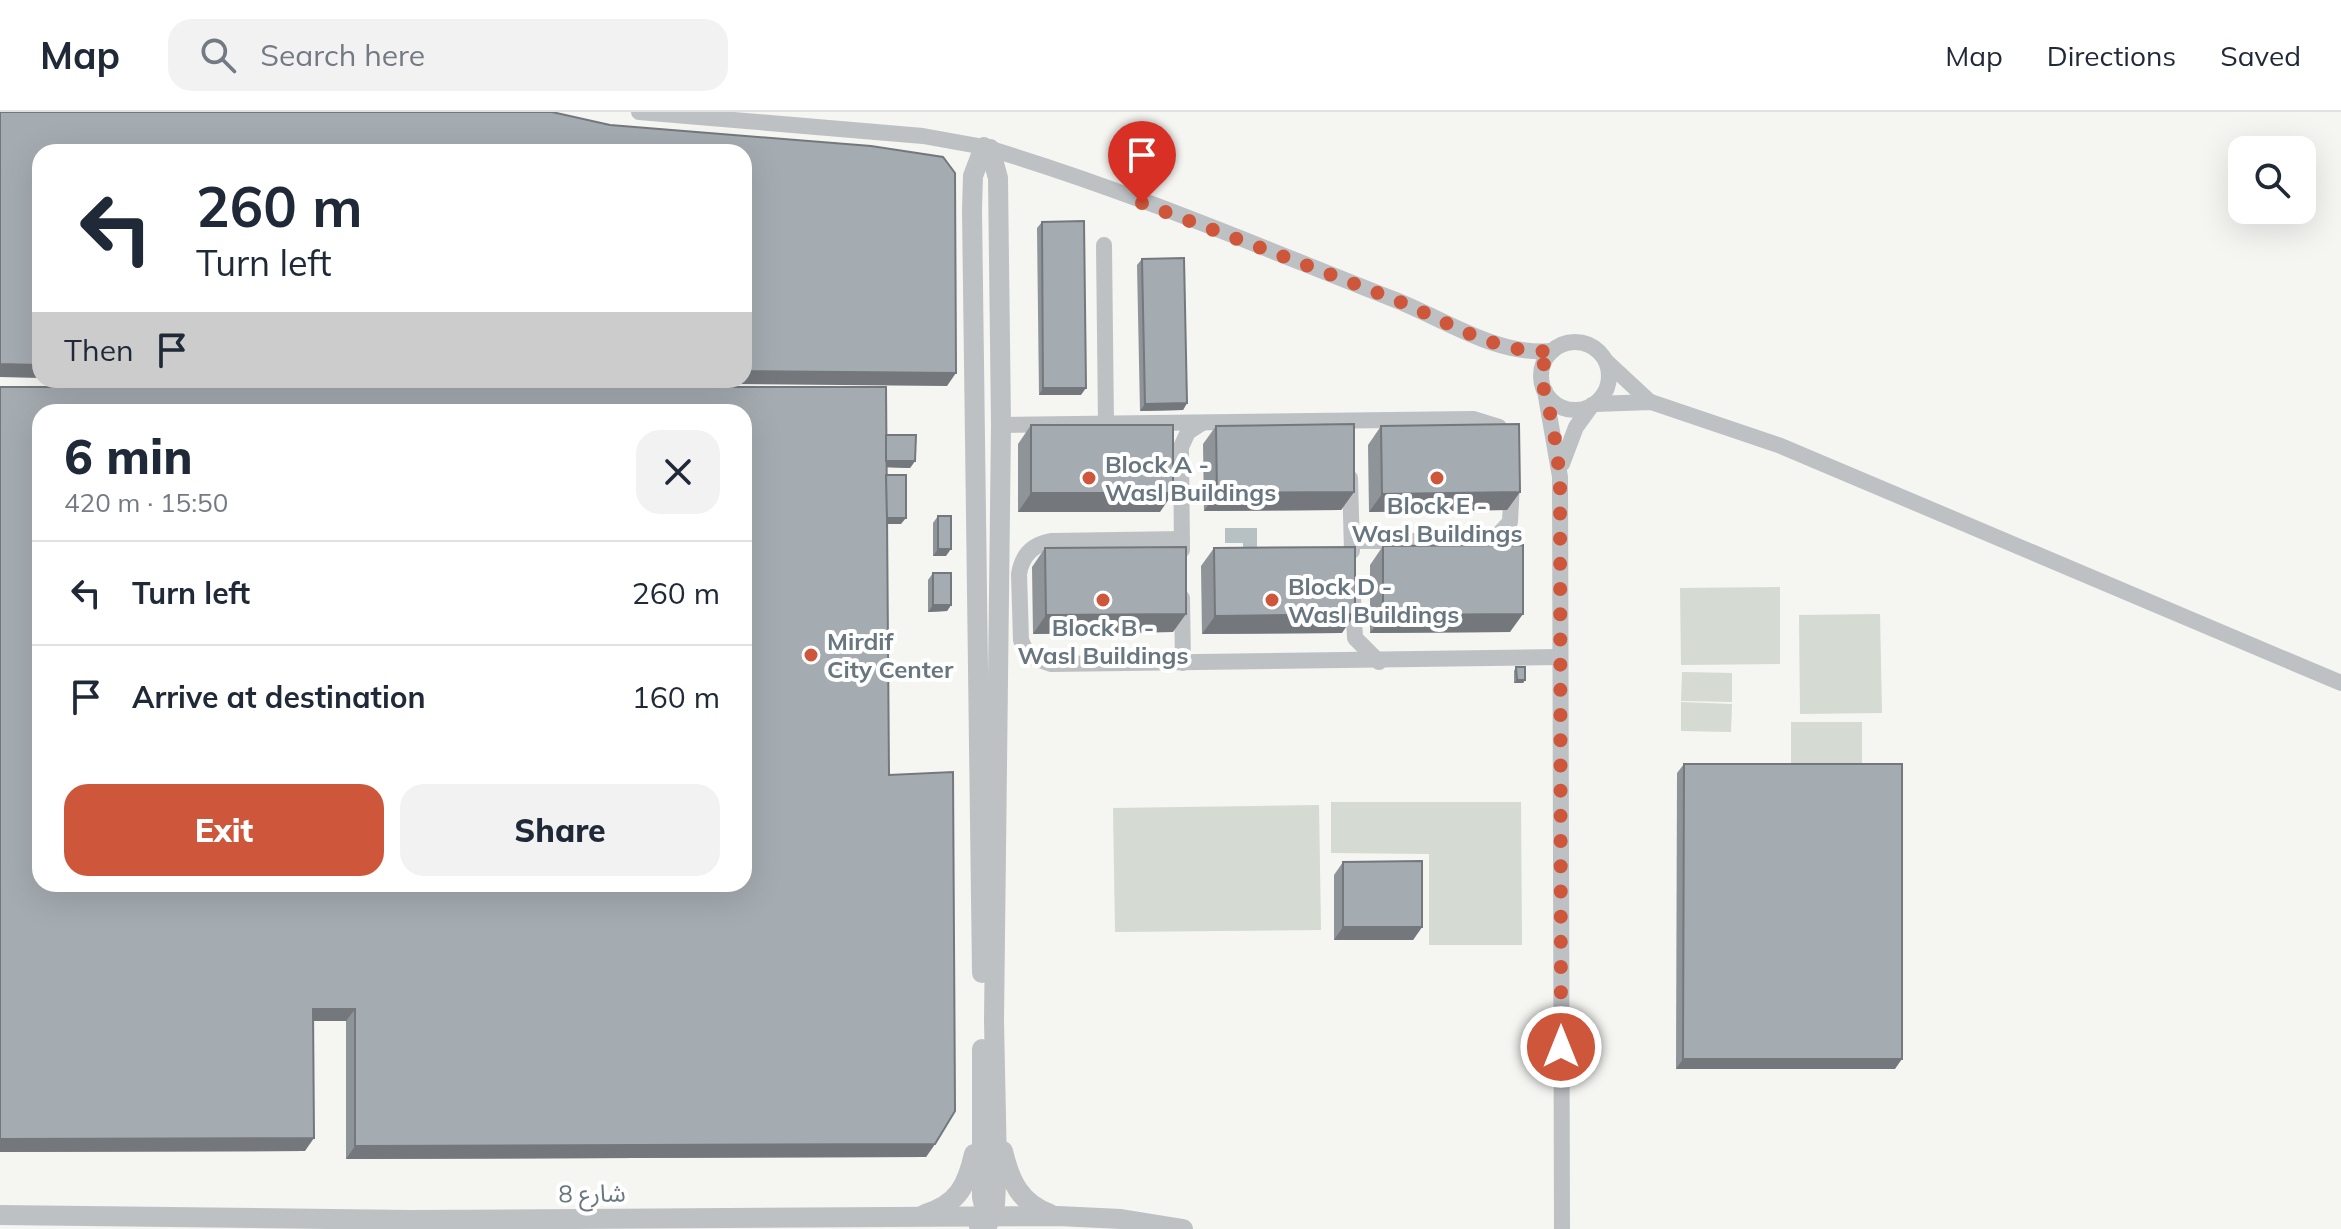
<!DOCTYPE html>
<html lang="en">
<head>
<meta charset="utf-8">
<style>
	:root { --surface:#fff; --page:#f2f2f3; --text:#1f2937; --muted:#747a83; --line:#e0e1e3; --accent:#ce563a }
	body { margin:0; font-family:Mulish,"Noto Sans Arabic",sans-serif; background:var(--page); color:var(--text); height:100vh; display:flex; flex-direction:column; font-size:30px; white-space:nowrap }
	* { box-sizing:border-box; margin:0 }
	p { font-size:26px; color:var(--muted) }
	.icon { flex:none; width:44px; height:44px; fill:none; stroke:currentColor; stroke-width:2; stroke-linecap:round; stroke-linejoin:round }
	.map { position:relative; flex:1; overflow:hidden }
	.sheet { position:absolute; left:32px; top:292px; width:720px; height:488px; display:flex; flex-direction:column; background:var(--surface); border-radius:24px; box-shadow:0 8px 32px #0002 }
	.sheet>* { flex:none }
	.hud { position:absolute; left:32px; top:32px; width:720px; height:244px; border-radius:24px; box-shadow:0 8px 32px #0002; background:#fff; color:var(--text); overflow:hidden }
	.controls { position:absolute; left:2228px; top:24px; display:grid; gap:16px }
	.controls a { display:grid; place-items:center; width:88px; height:88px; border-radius:16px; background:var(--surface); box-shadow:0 8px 32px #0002; font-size:40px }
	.pin { position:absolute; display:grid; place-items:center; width:68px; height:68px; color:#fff; margin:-82px -34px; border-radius:50% 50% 50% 0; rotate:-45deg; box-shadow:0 0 8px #0007 }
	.pin .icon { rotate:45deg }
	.me { position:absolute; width:88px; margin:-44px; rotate:0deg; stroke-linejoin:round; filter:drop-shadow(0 0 6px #0008) }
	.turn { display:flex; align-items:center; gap:28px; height:168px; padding:0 32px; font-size:36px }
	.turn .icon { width:104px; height:104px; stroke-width:2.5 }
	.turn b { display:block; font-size:56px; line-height:68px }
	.then { display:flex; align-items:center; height:76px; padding:0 32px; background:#0003; gap:16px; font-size:30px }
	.round { display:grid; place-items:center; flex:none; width:84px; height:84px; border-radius:24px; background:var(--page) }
	.headline { display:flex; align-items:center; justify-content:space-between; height:136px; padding:0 32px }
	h1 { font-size:48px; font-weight:800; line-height:60px }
	.button { display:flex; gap:16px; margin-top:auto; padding:16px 32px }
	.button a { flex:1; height:92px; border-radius:24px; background:var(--accent); color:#fff; font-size:32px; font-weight:800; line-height:92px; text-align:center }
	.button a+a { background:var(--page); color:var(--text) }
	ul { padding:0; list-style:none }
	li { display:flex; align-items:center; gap:24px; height:104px; padding:0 32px; border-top:2px solid var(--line) }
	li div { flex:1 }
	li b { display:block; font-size:30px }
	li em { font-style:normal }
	header { display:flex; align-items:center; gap:48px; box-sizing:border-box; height:112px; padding:0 40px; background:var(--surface); border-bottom:2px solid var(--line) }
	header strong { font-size:38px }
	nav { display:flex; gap:44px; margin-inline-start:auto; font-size:28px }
	.search { width:560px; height:72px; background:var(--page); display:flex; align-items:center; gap:20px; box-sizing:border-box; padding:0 28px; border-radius:24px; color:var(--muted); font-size:30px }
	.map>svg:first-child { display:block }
</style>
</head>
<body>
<header>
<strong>Map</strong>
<div class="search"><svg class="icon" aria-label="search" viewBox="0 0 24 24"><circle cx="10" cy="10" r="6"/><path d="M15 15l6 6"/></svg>Search here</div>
<nav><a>Map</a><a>Directions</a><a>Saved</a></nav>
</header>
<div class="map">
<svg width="2341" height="1117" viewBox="0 0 2341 1117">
	<rect width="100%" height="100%" fill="#f5f5f2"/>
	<g fill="#d5dad2">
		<path d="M1780,475V552L1681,553L1680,476Z"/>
		<path d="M1880,502L1882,601L1800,602L1799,503Z"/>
		<path d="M1682,560L1732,561V590L1681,589Z"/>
		<path d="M1681,590L1732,592L1731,620L1681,619Z"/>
		<rect x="1791" y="610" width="71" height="43"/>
		<path d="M1331,690H1521L1522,833H1429V742L1331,741Z"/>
		<path d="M1319,693L1321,818L1115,820L1113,696Z"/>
	</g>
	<path fill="#b6c1c4" d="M1225,416H1257V440H1243V431H1225Z"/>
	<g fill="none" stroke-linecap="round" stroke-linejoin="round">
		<g stroke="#bdc1c4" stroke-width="16">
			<path d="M639,0L923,24L984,35C1123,76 1258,134 1393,187C1445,207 1495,244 1552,239"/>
			<path d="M1104,133L1106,312"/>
			<circle cx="1575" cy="264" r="34"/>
			<path d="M1606,249L1649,289"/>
			<path d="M1545,279L1560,365L1562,1117"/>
			<path d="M1595,292L1651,290L1781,334L2341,571"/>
			<path d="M1001,313L1473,307L1499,315L1507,328"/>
			<path d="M1562,352L1576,315L1592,293"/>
			<path d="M1350,366L1352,439"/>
			<path d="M1182,427L1052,429C1033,432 1022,443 1019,462L1021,528L1028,544L1051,552L1560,545"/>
			<path d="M1352,429H1485L1495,426L1510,410L1512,370"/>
			<path d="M1182,438L1181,335L1188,320L1202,311"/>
			<path d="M1182,486L1183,551"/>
			<path d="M1353,486L1355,526L1379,550"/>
		</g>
		<g stroke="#bdc1c4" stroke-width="20">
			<path d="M982,861L972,98L973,64L984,35"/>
			<path d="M982,937V1085L988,1112"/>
			<path d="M1003,1039C1010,1069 1020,1091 1050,1102"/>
			<path d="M925,1102C958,1092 967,1073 974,1042"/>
			<path d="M0,1103L411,1108L1058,1104L1121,1107L1183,1117"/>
			<path d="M979,1114L995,1092L997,1055L994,909L1001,313L998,66L990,37"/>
		</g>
	</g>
	<g fill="#8e9498">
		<path d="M1042,110L1081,283H1039L1037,116Z"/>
		<path d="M1142,147L1187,291L1183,298L1140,299L1137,153Z"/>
		<path d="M1031,313L1160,400H1018V332Z"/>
		<path d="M1216,314L1354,380L1341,398L1204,399L1203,332Z"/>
		<path d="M1381,314L1520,380L1507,398L1369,400L1368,333Z"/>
		<path d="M886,323L915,349L910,356L886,355V363L901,412H887L889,663L935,1032L926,1045L346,1047V909H313L305,1039L0,1040Z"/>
		<path d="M938,404L946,444H933V411Z"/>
		<path d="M1383,434L1510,520L1370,521V453Z"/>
		<path d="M1045,436L1173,520L1033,522L1032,455Z"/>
		<path d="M1214,436L1342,521L1202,522L1201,454Z"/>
		<path d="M933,461L951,493L947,499L928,500V468Z"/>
		<path d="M1516,555L1525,568L1523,571H1514V559Z"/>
		<path d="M1684,652L1895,957H1676L1677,661Z"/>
		<path d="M1343,750L1422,815L1413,828H1334V763Z"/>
	</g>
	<g fill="#74787c">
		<path d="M0,252L40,253V266L0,265Z"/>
		<path d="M744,259L956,261L947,274L316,268H744Z"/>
		<path d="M1043,276H1086L1081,283H1039Z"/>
		<path d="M1187,291L1183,298L1140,299L1145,292Z"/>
		<path d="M882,349H915L910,356L877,355Z"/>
		<path d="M1354,380L1341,398L1204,399L1217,381Z"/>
		<path d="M1520,380L1507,398L1369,400L1382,382Z"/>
		<path d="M1031,381H1173L1160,400H1018Z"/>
		<path d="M882,406H906L901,412H878Z"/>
		<path d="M938,437H951L946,444H933Z"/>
		<path d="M933,493H951L947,499L928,500Z"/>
		<path d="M1186,502L1173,520L1033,522L1046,503Z"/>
		<path d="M1355,502L1342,521L1202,522L1215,504Z"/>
		<path d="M1523,502L1510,520L1370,521L1383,503Z"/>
		<path d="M1517,568H1525L1523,571H1514Z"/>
		<path d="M1343,815H1422L1413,828H1334Z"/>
		<path d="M313,897H355L346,909H304Z"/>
		<path d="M1683,947H1902L1895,957H1676Z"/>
		<path d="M314,1026L305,1039L0,1040V1027Z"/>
		<path d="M935,1032L926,1045L346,1047L355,1034Z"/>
	</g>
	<g fill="#a5acb1" stroke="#74787c" stroke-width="2" fill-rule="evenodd">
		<path d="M0,0H552L610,13L871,34L943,45L955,61L956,261L744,259V40H40V253L0,252Z"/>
		<path d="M1084,109L1086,276H1043L1042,110Z"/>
		<path d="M1184,146L1187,291L1145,292L1142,147Z"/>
		<path d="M0,275H886L889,663L953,660L955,999L935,1032L355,1034V897H313L314,1026L0,1027ZM40,300H744V772H40Z"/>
		<path d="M1354,312V380L1217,381L1216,314Z"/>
		<path d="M1519,312L1520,380L1382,382L1381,314Z"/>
		<rect x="1031" y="313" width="142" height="68"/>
		<path d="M886,323H916L915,349H886Z"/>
		<path d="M886,363H906V406H887Z"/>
		<rect x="938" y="404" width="13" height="33"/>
		<path d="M1523,433V502L1383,503V434Z"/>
		<path d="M1186,435V502L1046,503L1045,436Z"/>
		<path d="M1355,435V502L1215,504L1214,436Z"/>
		<rect x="933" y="461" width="18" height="32"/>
		<path d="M1516,555H1525V568H1517Z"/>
		<path d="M1684,652H1902V947H1683Z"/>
		<path d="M1422,749V815H1343V750Z"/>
	</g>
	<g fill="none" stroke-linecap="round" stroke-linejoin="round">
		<path stroke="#ce563a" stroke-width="14" stroke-dasharray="0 25.2" d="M1142,91C1226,123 1310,154 1393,187C1444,207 1495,243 1552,239L1544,250L1542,270L1553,313L1560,365L1561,935"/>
	</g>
	<g fill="#ce563a" stroke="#fff" stroke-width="3">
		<circle cx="1089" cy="366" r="8"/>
		<circle cx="1437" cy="366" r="8"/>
		<circle cx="1103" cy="488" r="8"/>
		<circle cx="1272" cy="488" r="8"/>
		<circle cx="811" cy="543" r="8"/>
	</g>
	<g text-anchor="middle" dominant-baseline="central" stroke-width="8" stroke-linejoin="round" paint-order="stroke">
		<g font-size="24" font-weight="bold" fill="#687680" stroke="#fff" text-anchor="start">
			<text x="1105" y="352">Block A -<tspan x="1105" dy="28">Wasl Buildings</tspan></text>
			<text x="1437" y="393" text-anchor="middle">Block E -<tspan x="1437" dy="28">Wasl Buildings</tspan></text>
			<text x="1288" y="474">Block D -<tspan x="1288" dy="28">Wasl Buildings</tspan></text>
			<text x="1103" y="515" text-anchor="middle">Block B -<tspan x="1103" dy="28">Wasl Buildings</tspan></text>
			<text x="827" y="529">Mirdif<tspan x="827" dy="28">City Center</tspan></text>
		</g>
		<g font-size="24" fill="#687680" stroke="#fff">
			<text transform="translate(592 1081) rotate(-1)">شارع 8</text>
		</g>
	</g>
</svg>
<div class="controls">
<a><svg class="icon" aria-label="search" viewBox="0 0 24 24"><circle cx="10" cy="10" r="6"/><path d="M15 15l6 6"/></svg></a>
</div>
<div class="pin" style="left:1142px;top:91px;background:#d93025"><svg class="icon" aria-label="arrive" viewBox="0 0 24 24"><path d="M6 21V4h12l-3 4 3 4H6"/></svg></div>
<svg class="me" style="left:1561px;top:935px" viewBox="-20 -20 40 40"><circle r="17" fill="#ce563a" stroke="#fff" stroke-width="3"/><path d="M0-11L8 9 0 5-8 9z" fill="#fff"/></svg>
<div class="hud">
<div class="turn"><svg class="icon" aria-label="left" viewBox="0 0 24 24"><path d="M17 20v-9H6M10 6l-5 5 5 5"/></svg><div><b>260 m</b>Turn left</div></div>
<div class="then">Then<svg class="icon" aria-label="arrive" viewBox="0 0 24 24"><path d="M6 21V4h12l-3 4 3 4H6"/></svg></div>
</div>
<section class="sheet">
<div class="headline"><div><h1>6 min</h1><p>420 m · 15:50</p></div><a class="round"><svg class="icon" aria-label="close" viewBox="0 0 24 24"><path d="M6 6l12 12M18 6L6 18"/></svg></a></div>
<ul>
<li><svg class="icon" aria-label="left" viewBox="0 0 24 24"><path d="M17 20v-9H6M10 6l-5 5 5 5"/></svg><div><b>Turn left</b></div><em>260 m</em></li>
<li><svg class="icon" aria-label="arrive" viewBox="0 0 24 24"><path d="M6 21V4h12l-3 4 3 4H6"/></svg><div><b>Arrive at destination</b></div><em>160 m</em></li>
</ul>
<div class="button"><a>Exit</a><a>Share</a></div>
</section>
</div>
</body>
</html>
